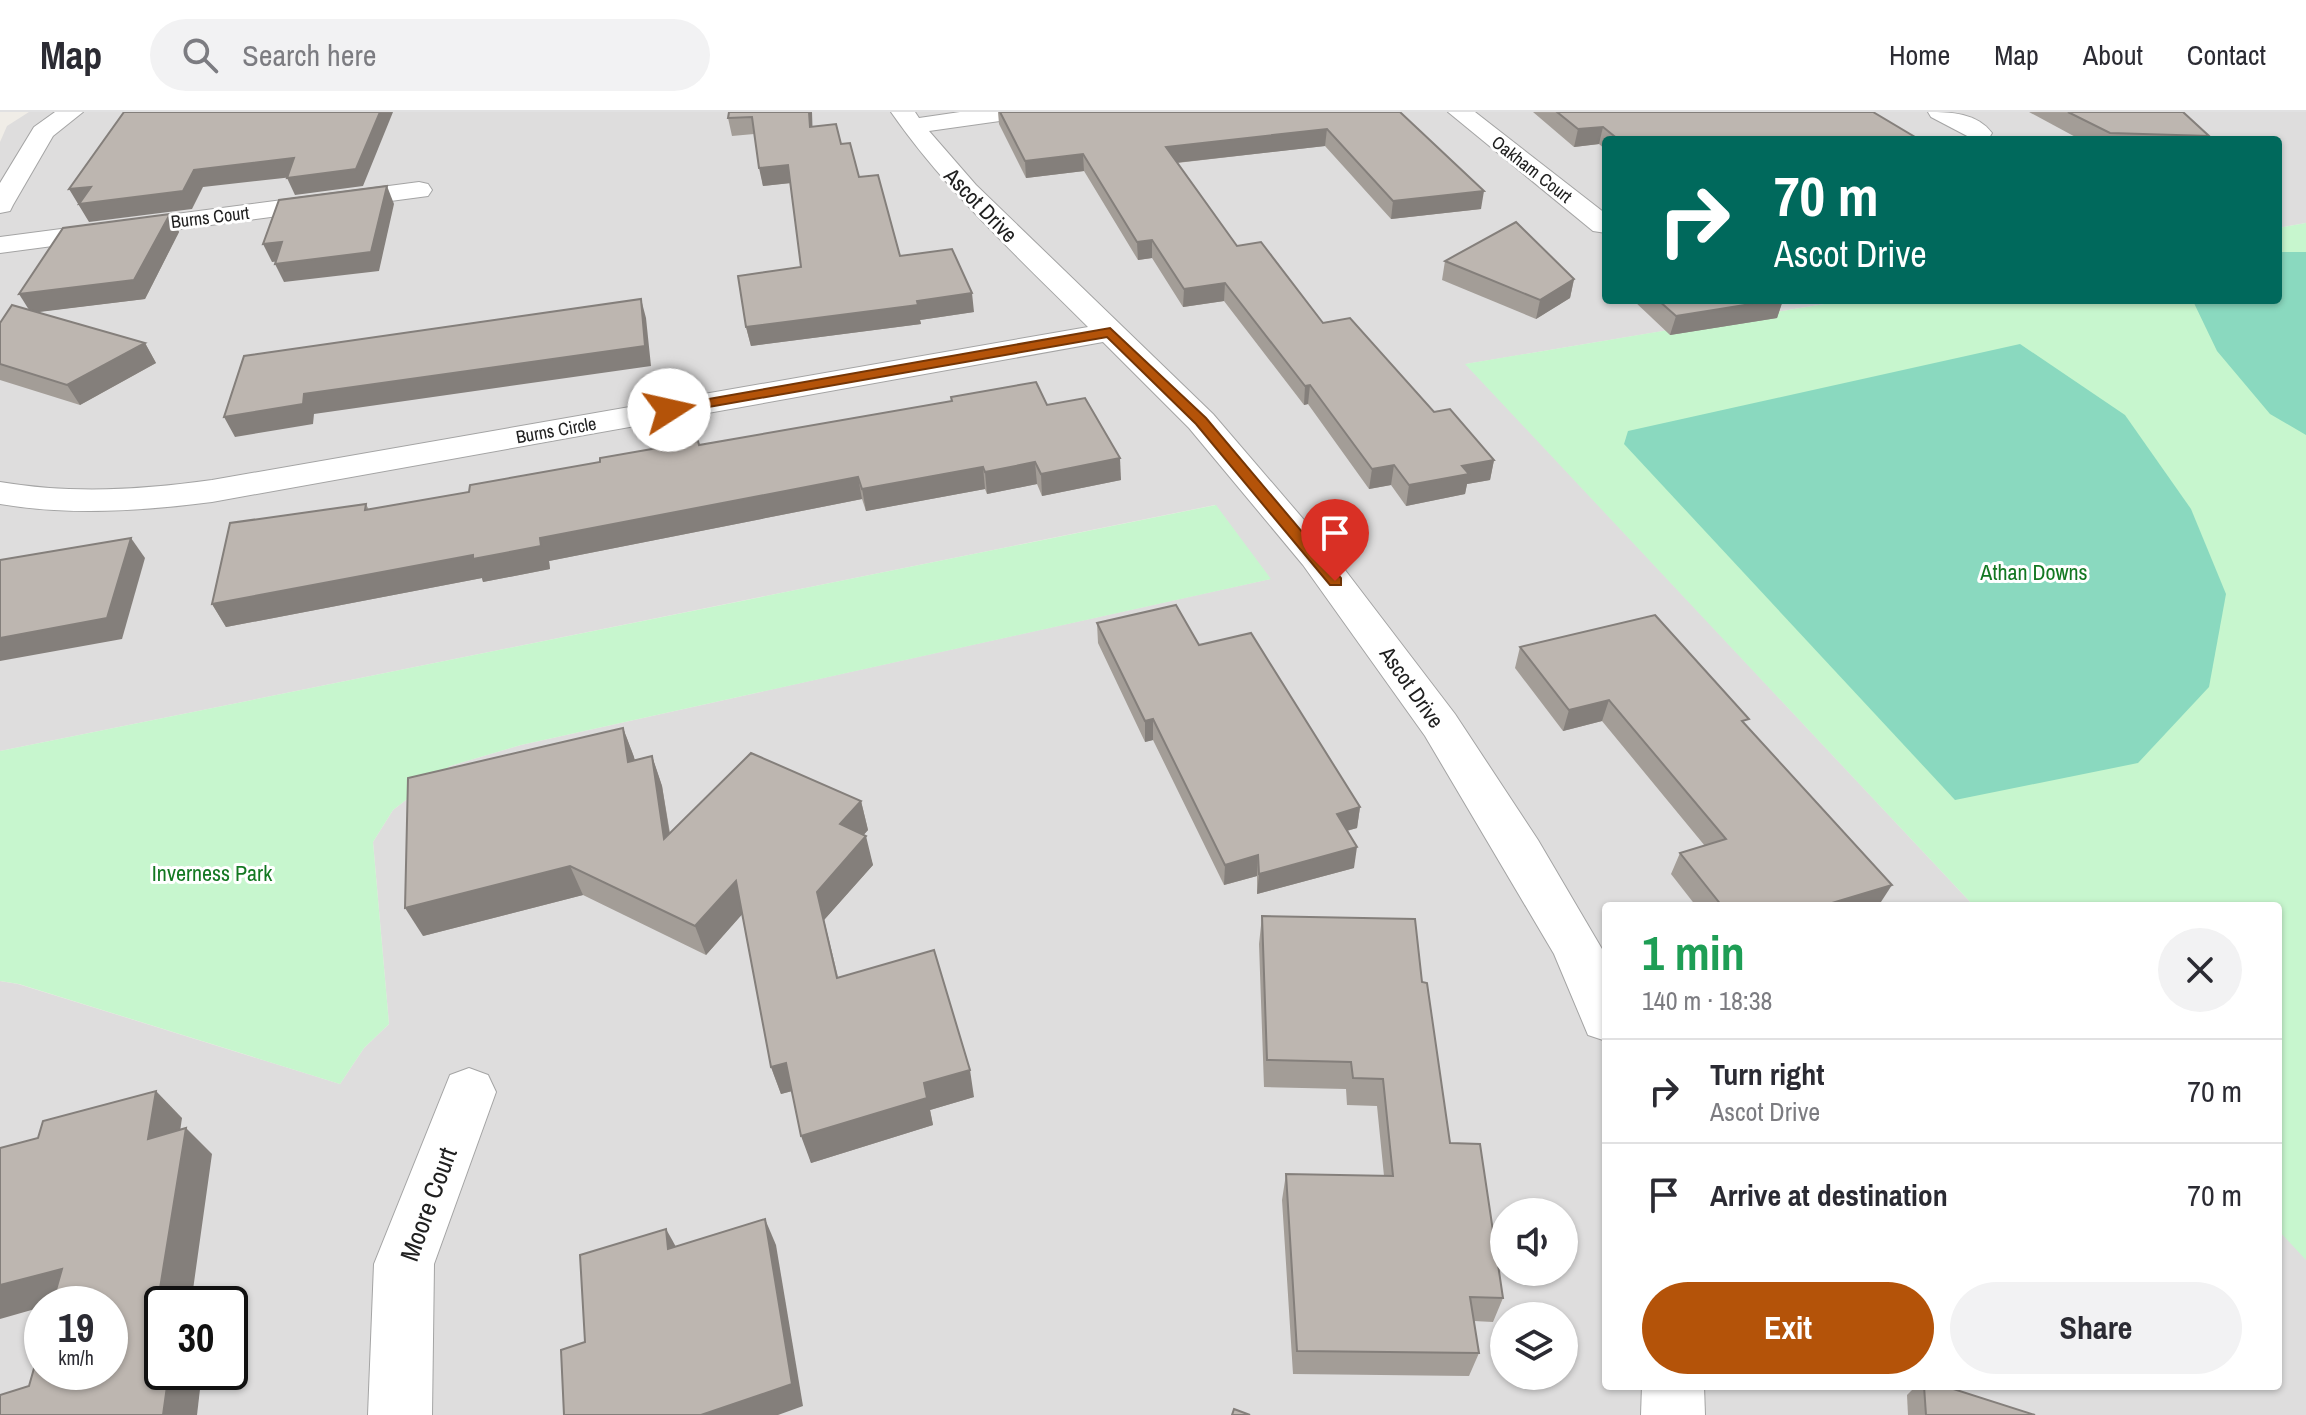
<!DOCTYPE html>
<html lang="en">
<head>
<meta charset="utf-8">
<style>
	:root { --surface:#fff; --page:#f2f2f3; --text:#2b2b33; --muted:#7c7c81; --line:#e1e1e2; --accent:#b45309 }
	body { margin:0; font-family:"Archivo Narrow",sans-serif; background:var(--page); color:var(--text); height:100vh; display:flex; flex-direction:column; font-size:30px; white-space:nowrap }
	* { box-sizing:border-box; margin:0 }
	p { font-size:26px; color:var(--muted) }
	.icon { flex:none; width:44px; height:44px; fill:none; stroke:currentColor; stroke-width:2; stroke-linecap:round; stroke-linejoin:round }
	.map { position:relative; flex:1; overflow:hidden }
	.panel { position:absolute; left:1602px; top:790px; width:680px; height:488px; display:flex; flex-direction:column; background:var(--surface); border-radius:8px; box-shadow:0 2px 6px #0004 }
	.panel>* { flex:none }
	.guide { position:absolute; left:1602px; top:24px; width:680px; height:168px; border-radius:8px; box-shadow:0 2px 6px #0004; background:#00695c; color:#fff; overflow:hidden }
	.fabs { position:absolute; left:1490px; top:1086px; display:grid; gap:16px }
	.fabs a { display:grid; place-items:center; width:88px; height:88px; border-radius:50%; background:var(--surface); box-shadow:0 2px 6px #0004; font-size:40px }
	.speed { position:absolute; left:24px; top:1174px; display:flex; gap:16px; font-size:40px; font-weight:700; text-align:center }
	.speed>* { display:grid; place-content:center; width:104px; height:104px; border-radius:50%; background:var(--surface); box-shadow:0 2px 6px #0004; line-height:1 }
	.speed small { font-size:20px; font-weight:400 }
	.speed .limit { border:4px solid #111; border-radius:12px; background:#fff; color:#111 }
	.pin { position:absolute; display:grid; place-items:center; width:68px; height:68px; color:#fff; margin:-82px -34px; border-radius:50% 50% 50% 0; rotate:-45deg; box-shadow:0 0 8px #0007 }
	.pin .icon { rotate:45deg }
	.me { position:absolute; width:88px; margin:-44px; rotate:80deg; stroke-linejoin:round; filter:drop-shadow(0 0 6px #0008) }
	.turn { display:flex; align-items:center; gap:28px; height:168px; padding:0 40px; font-size:36px }
	.turn .icon { width:104px; height:104px; stroke-width:2.5 }
	.turn b { display:block; font-size:56px; line-height:68px }
	.round { display:grid; place-items:center; flex:none; width:84px; height:84px; border-radius:42px; background:var(--page) }
	.headline { display:flex; align-items:center; justify-content:space-between; height:136px; padding:0 40px }
	h1 { font-size:48px; font-weight:800; line-height:60px; color:#1e9e55 }
	.cta { display:flex; gap:16px; margin-top:auto; padding:16px 40px }
	.cta a { flex:1; height:92px; border-radius:48px; background:var(--accent); color:#fff; font-size:32px; font-weight:800; line-height:92px; text-align:center }
	.cta a+a { background:var(--page); color:var(--text) }
	ul { padding:0; list-style:none }
	li { display:flex; align-items:center; gap:24px; height:104px; padding:0 40px; border-top:2px solid var(--line) }
	li div { flex:1 }
	li b { display:block; font-size:30px }
	li em { font-style:normal }
	header { display:flex; align-items:center; gap:48px; box-sizing:border-box; height:112px; padding:0 40px; background:var(--surface); border-bottom:2px solid var(--line) }
	header strong { font-size:38px }
	nav { display:flex; gap:44px; margin-inline-start:auto; font-size:28px }
	.search { width:560px; height:72px; background:var(--page); display:flex; align-items:center; gap:20px; box-sizing:border-box; padding:0 28px; border-radius:44px; color:var(--muted); font-size:30px }
	.map>svg:first-child { display:block }
</style>
</head>
<body>
<header>
<strong>Map</strong>
<div class="search"><svg class="icon" aria-label="search" viewBox="0 0 24 24"><circle cx="10" cy="10" r="6"/><path d="M15 15l6 6"/></svg>Search here</div>
<nav><a>Home</a><a>Map</a><a>About</a><a>Contact</a></nav>
</header>
<div class="map">
<svg width="2306" height="1303" viewBox="0 0 2306 1303">
	<rect width="100%" height="100%" fill="#f0ede7"/>
	<path fill="#dedddd" fill-rule="evenodd" d="M29,0H2306V111L2278,116V28H1606V188H1848L1466,252L1974,794H1606V1274H2278V1117L2306,1147V1303H0V869L18,872L340,972L364,936L389,912L373,730L393,698L450,654L521,633L1270,467L1215,393L0,639V30L7,14ZM1504,1100H1564V1160H1504ZM42,1192H110V1260H42ZM162,1192H230V1260H162ZM1504,1204H1564V1264H1504Z"/>
	<g fill="#c7f6ce">
		<path d="M2306,111V1148L2278,1118V794H1974L1465,252L1848,188H2278V116Z"/>
		<path d="M1216,393L1271,467L521,633L450,654L393,698L373,730L389,912L364,936L340,972L19,872L0,869V639Z"/>
	</g>
	<g fill="#8ad9bf">
		<path d="M2278,140H2306V323L2270,302L2217,239L2193,189L2278,188Z"/>
		<path d="M2020,232L2125,303L2191,397L2226,482L2209,575L2138,651L1955,688L1624,332L1628,319Z"/>
	</g>
	<g fill="none" stroke-linecap="round" stroke-linejoin="round">
		<g stroke="#a4a4a4" stroke-width="2">
			<g id="street">
				<path d="M55,0H83L53,24L13,93L10,99L0,101V71L34,15Z"/>
				<path d="M891,0H915L919,6L960,0H1026L1023,5L1014,7L929,19L976,73L1213,302L1329,437L1455,602L1538,728L1602,837L1606,847V929L1588,923L1554,842L1425,624L1303,453L1189,316L1103,230L212,390C141,399 71,404 0,392V370C71,382 141,378 212,368L1088,215C1019,146 945,78 891,0Z"/>
				<path d="M1448,0H1475L1606,102V121L1593,119Z"/>
				<path d="M1928,0C1951,0 1977,1 1992,21L1989,26H1971L1931,5Z"/>
				<path d="M419,70L428,72L432,78L428,84L0,141V125Z"/>
				<path d="M469,956L488,963L496,980L434,1152L432,1303H368L374,1152L450,963Z"/>
				<path d="M1642,1274H1704L1705,1303H1641Z"/>
			</g>
		</g>
		<use href="#street" fill="#fff" fill-rule="evenodd"/>
	</g>
	<g fill="#a39d97">
		<path d="M729,0L812,15L841,32L900,144L974,200L920,208L921,212L751,234L746,215L801,155L790,71L763,74L754,22L732,24L728,6Z"/>
		<path d="M998,0H1400L1481,97L1391,107L1325,34L1177,51L1237,134L1323,211L1494,348L1490,368L1467,372L1465,382L1406,394L1391,373L1369,377L1308,292L1304,293L1224,189L1183,195L1152,146L1138,148L1084,59L1026,66L999,12Z"/>
		<path d="M1533,0H1873L1920,28H1606V38L1599,32L1574,35Z"/>
		<path d="M2029,0H2183L2209,24L2207,28H2081Z"/>
		<path d="M170,102L179,120L145,187L36,200L145,231L156,251L80,293L0,268V211L30,198Z"/>
		<path d="M1445,149L1574,167L1570,186L1536,207L1442,168Z"/>
		<path d="M1633,188H1783L1777,206L1670,223Z"/>
		<path d="M951,285L1047,293L1121,368L1042,384L1037,372L987,382L985,377L866,399L862,387L549,449L550,457L483,470L482,466L226,515L212,492L366,392L369,398L469,380L699,333L951,289Z"/>
		<path d="M1097,511L1199,533L1360,695L1357,716L1347,719L1354,756L1257,782V764L1224,773L1153,628L1145,630L1098,531Z"/>
		<path d="M1520,535L1746,614L1879,793L1696,794L1671,762L1680,741L1705,734L1602,609L1563,619L1515,556Z"/>
		<path d="M623,616L635,648L652,644L662,674L670,721L861,689L868,718L863,723L873,753L824,808L838,865L974,985L930,998L933,1013L811,1051L792,979L781,982L771,955L742,802L706,843L583,783L423,824Z"/>
		<path d="M1262,804L1422,870L1450,1031L1503,1186L1493,1210L1474,1209L1479,1241L1469,1264L1293,1262L1282,1088L1286,1062L1384,1064L1377,994L1347,993L1346,977L1264,975L1259,832Z"/>
		<path d="M1916,1274H1944L2035,1303H1908L1907,1283Z"/>
	</g>
	<g fill="#847f7b">
		<path d="M380,0H393L363,74L295,83L287,66Z"/>
		<path d="M809,0H812L813,32L810,15Z"/>
		<path d="M1603,15L1599,32L1574,35L1578,17Z"/>
		<path d="M1327,17L1325,34L1165,52L1166,35Z"/>
		<path d="M1083,42L1084,59L1026,66L1025,49Z"/>
		<path d="M294,46L302,64L203,75L192,97L89,110L69,77L91,75L194,58Z"/>
		<path d="M788,53L791,71L763,74L759,56Z"/>
		<path d="M387,74L394,92L379,159L284,170L275,152Z"/>
		<path d="M1484,79L1481,97L1391,107L1393,89Z"/>
		<path d="M170,102L179,120L145,187L31,201L19,182Z"/>
		<path d="M1152,128V146L1138,148L1137,130Z"/>
		<path d="M282,130L291,148L272,150L263,132Z"/>
		<path d="M1574,167L1570,186L1536,207L1540,188Z"/>
		<path d="M1225,171L1224,189L1183,195L1184,177Z"/>
		<path d="M972,181L974,200L920,208L921,212L751,234L746,215Z"/>
		<path d="M641,187L646,206L651,254L314,302L313,312L235,325L224,305Z"/>
		<path d="M1776,188H1783L1777,206L1670,223L1676,204Z"/>
		<path d="M145,231L156,251L80,293L67,273Z"/>
		<path d="M1310,273L1308,292L1304,293L1305,274Z"/>
		<path d="M1120,346L1121,368L1042,384L1041,362Z"/>
		<path d="M1494,348L1490,368L1467,372L1465,382L1406,394L1409,373L1462,354Z"/>
		<path d="M1035,350L1037,372L987,382L985,360Z"/>
		<path d="M1394,353L1391,373L1369,377L1372,357Z"/>
		<path d="M983,355L985,377L866,399L862,377Z"/>
		<path d="M858,365L862,387L549,449L550,457L483,470L482,466L226,515L212,492L540,426Z"/>
		<path d="M131,426L145,446L122,527L0,549V526Z"/>
		<path d="M1609,588L1602,609L1563,619L1569,598Z"/>
		<path d="M1153,607V628L1145,630V609Z"/>
		<path d="M623,616L634,645L639,679L628,650Z"/>
		<path d="M652,644L662,674L675,756L664,727Z"/>
		<path d="M861,689L868,718L847,742L840,712Z"/>
		<path d="M1360,695L1357,716L1334,722L1337,702Z"/>
		<path d="M866,724L873,753L824,808L845,894L817,780Z"/>
		<path d="M1357,735L1354,756L1257,782L1259,762Z"/>
		<path d="M1258,743L1257,764L1224,773L1225,753Z"/>
		<path d="M570,754L583,783L423,824L405,796Z"/>
		<path d="M736,769L746,798L706,843L695,814Z"/>
		<path d="M1892,773L1879,793L1876,794H1822Z"/>
		<path d="M786,951L796,978L781,982L771,955Z"/>
		<path d="M970,958L974,985L930,998L933,1013L811,1051L801,1024L924,971Z"/>
		<path d="M156,979L182,1006L175,1053L148,1027Z"/>
		<path d="M186,1016L212,1042L191,1192H162V1246L150,1238Z"/>
		<path d="M765,1107L776,1133L803,1294L778,1303H701Z"/>
		<path d="M666,1117L680,1142L668,1137Z"/>
		<path d="M62,1157L54,1192H42V1195L0,1207V1173Z"/>
		<path d="M169,1260H202L197,1303H163Z"/>
	</g>
	<g fill="#bdb6b0" stroke="#847f7b" stroke-width="2">
		<path d="M124,0H380L356,57L287,66L294,46L194,58L183,79L79,92L91,75L69,77Z"/>
		<path d="M729,0H809L810,15L836,12L841,32L850,31L859,65L878,63L900,144L952,137L972,181L917,189L918,193L746,215L738,164L801,155L788,53L759,56L752,5L728,6Z"/>
		<path d="M1000,0H1400L1484,79L1393,89L1327,17L1166,35L1237,134L1261,130L1323,211L1350,206L1434,300L1450,297L1494,348L1462,354L1469,362L1409,373L1394,353L1372,357L1310,273L1305,274L1225,171L1184,177L1152,128L1137,130L1083,42L1025,49Z"/>
		<path d="M1557,0H1873L1920,28H1619L1603,15L1578,17Z"/>
		<path d="M2068,0H2183L2209,24L2110,21Z"/>
		<path d="M387,74L371,140L275,152L282,130L263,132L279,88Z"/>
		<path d="M170,102L134,168L19,182L63,116Z"/>
		<path d="M1516,110L1574,167L1540,188L1445,149Z"/>
		<path d="M641,187L645,234L304,282L303,292L224,305L244,244Z"/>
		<path d="M1658,188H1776L1676,204Z"/>
		<path d="M12,193L145,231L67,273L0,252V211Z"/>
		<path d="M1036,270L1047,293L1085,286L1120,346L1041,362L1035,350L985,360L983,355L862,377L858,365L540,426L541,434L473,447V443L212,492L230,411L366,392L365,398L469,380L470,373L600,350V346L698,329L699,333L952,289L951,285Z"/>
		<path d="M131,426L107,506L0,526V448Z"/>
		<path d="M1176,493L1199,533L1251,521L1360,695L1337,702L1357,735L1259,762L1258,743L1225,753L1153,607L1145,609L1097,511Z"/>
		<path d="M1655,503L1749,607L1742,609L1892,773L1822,794H1722L1680,741L1726,727L1609,588L1569,598L1520,535Z"/>
		<path d="M623,616L628,650L652,644L664,727L751,641L861,689L840,712L866,724L817,780L837,866L934,838L970,958L924,971L927,986L801,1024L786,951L771,955L736,769L695,814L570,754L405,796L408,666Z"/>
		<path d="M1262,804L1415,807L1422,870L1427,871L1450,1031L1480,1032L1503,1186L1470,1185L1479,1241L1297,1239L1286,1062L1393,1064L1383,967L1353,966L1351,950L1267,948Z"/>
		<path d="M156,979L148,1027L186,1016L150,1238L162,1234V1260H169L163,1303H0V1283L29,1274L42,1228V1260H110V1192H52L62,1157L0,1173V1036L38,1026L43,1009Z"/>
		<path d="M765,1107L792,1272L701,1303H564L561,1238L585,1230L580,1143L666,1117L668,1137Z"/>
		<path d="M1924,1274H1944L2035,1303H1926Z"/>
		<path d="M1234,1297L1250,1303H1232Z"/>
	</g>
	<path fill="#b45309" stroke="#753606" stroke-width="2" d="M1110,216L1206,306L1341,466V473H1330L1196,312L1107,225L669,302L662,298L669,294Z"/>
	<g text-anchor="middle" dominant-baseline="central" stroke-width="6" stroke-linejoin="round" paint-order="stroke">
		<g font-size="18" fill="#202020" stroke="#fff">
			<text transform="translate(1532 57) rotate(38)">Oakham Court</text>
			<text transform="translate(210 105) rotate(-7)">Burns Court</text>
			<text transform="translate(556 318) rotate(-10)">Burns Circle</text>
		</g>
		<g font-size="22" fill="#202020" stroke="#fff">
			<text transform="translate(981 93) rotate(46)">Ascot Drive</text>
			<text transform="translate(1412 575) rotate(55)">Ascot Drive</text>
		</g>
		<g font-size="22" fill="#137822" stroke="#fff">
			<text x="2034" y="460">Athan Downs</text>
			<text x="212" y="761">Inverness Park</text>
		</g>
		<g font-size="26" fill="#202020" stroke="#fff">
			<text transform="translate(428 1092) rotate(-70)">Moore Court</text>
		</g>
	</g>
</svg>
<div class="fabs">
<a><svg class="icon" aria-label="sound" viewBox="0 0 24 24"><path d="M4 9h4l5-4v14l-5-4H4zM17 9q2 3 0 6"/></svg></a>
<a><svg class="icon" aria-label="layers" viewBox="0 0 24 24"><path d="M12 4l9 5-9 5-9-5zM3 14l9 5 9-5"/></svg></a>
</div>
<div class="speed"><div>19<small>km/h</small></div><div class="limit">30</div></div>
<div class="pin" style="left:1335px;top:469px;background:#d93025"><svg class="icon" aria-label="arrive" viewBox="0 0 24 24"><path d="M6 21V4h12l-3 4 3 4H6"/></svg></div>
<svg class="me" style="left:669px;top:298px" viewBox="-20 -20 40 40"><circle r="19" fill="#fff"/><path d="M0-13L10 11 0 6-10 11z" fill="#b45309"/></svg>
<div class="guide">
<div class="turn"><svg class="icon" aria-label="right" viewBox="0 0 24 24"><path d="M7 20v-9h11M14 6l5 5-5 5"/></svg><div><b>70 m</b>Ascot Drive</div></div>
</div>
<section class="panel">
<div class="headline"><div><h1>1 min</h1><p>140 m · 18:38</p></div><a class="round"><svg class="icon" aria-label="close" viewBox="0 0 24 24"><path d="M6 6l12 12M18 6L6 18"/></svg></a></div>
<ul>
<li><svg class="icon" aria-label="right" viewBox="0 0 24 24"><path d="M7 20v-9h11M14 6l5 5-5 5"/></svg><div><b>Turn right</b><p>Ascot Drive</p></div><em>70 m</em></li>
<li><svg class="icon" aria-label="arrive" viewBox="0 0 24 24"><path d="M6 21V4h12l-3 4 3 4H6"/></svg><div><b>Arrive at destination</b></div><em>70 m</em></li>
</ul>
<div class="cta"><a>Exit</a><a>Share</a></div>
</section>
</div>
</body>
</html>
